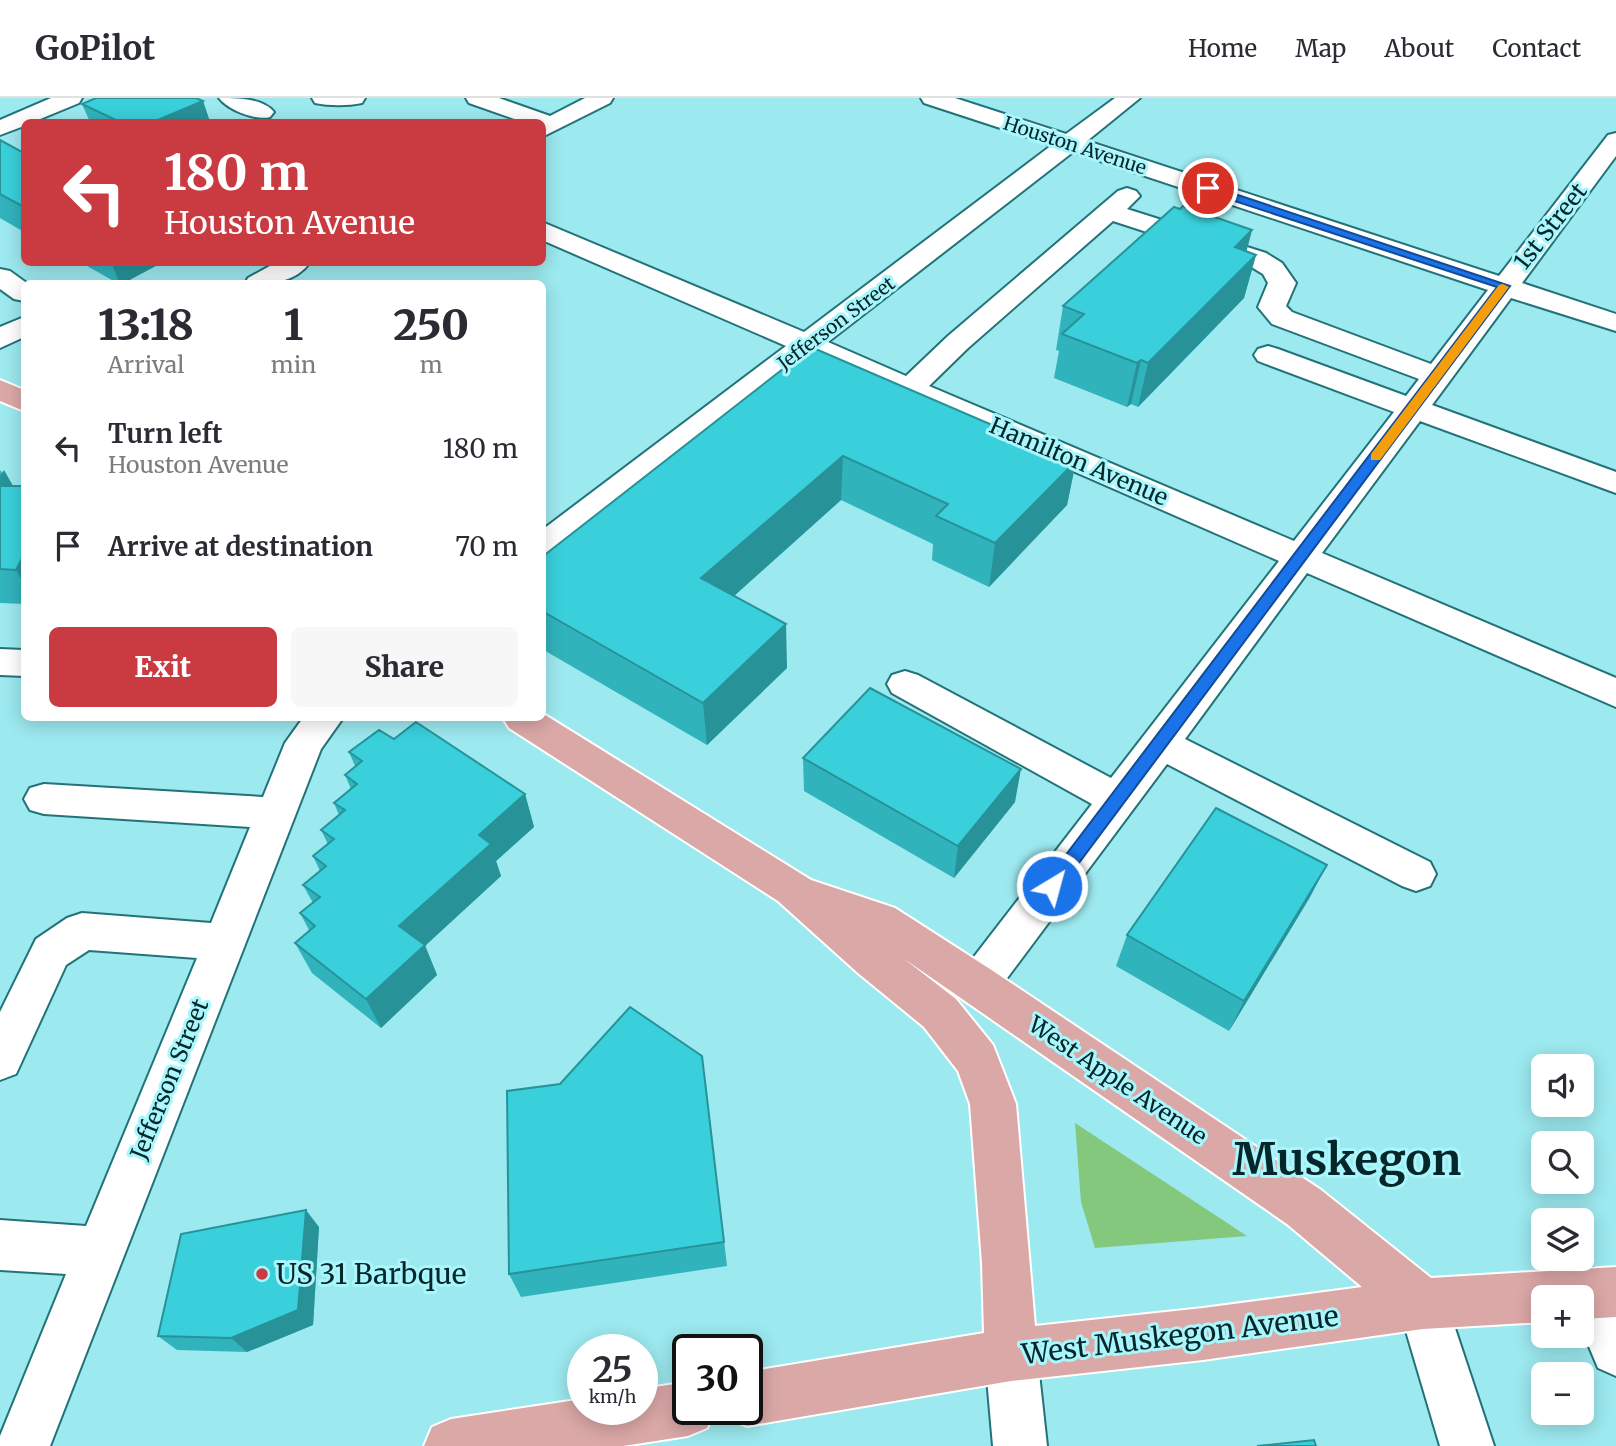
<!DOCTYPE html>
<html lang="en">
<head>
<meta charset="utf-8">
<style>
	:root { --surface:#fff; --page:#f7f7f7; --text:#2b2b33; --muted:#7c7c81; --line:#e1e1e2; --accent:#c93a41 }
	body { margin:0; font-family:Merriweather,serif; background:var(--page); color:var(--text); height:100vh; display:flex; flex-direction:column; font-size:26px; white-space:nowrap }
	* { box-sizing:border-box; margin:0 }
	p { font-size:23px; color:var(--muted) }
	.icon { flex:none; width:38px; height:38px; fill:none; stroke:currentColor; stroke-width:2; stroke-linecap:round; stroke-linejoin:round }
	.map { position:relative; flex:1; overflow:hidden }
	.sheet { position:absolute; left:21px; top:182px; width:525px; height:441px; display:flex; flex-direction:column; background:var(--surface); border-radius:10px; box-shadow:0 4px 18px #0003 }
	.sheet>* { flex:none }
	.banner { position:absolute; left:21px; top:21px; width:525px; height:147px; border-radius:10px; box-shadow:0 4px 18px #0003; background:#c93a41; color:#fff; overflow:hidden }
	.tools { position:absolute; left:1531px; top:956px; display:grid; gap:14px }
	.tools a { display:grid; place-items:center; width:63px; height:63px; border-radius:10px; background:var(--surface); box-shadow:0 4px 18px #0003; font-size:35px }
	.speed { position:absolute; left:567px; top:1236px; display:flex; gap:14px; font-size:35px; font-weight:700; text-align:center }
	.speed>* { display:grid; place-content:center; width:91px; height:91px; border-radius:50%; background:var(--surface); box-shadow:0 4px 18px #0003; line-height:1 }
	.speed small { font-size:18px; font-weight:400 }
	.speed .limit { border:4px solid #111; border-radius:10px; background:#fff; color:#111 }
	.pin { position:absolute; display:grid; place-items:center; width:60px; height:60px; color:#fff; margin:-30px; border:4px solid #fff; border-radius:50%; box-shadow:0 2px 7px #0007 }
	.me { position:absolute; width:77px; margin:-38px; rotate:37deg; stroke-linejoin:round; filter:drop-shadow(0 0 5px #0008) }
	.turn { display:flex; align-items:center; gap:24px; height:147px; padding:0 28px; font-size:32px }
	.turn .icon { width:91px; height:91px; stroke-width:2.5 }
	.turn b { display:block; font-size:49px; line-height:60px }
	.eta { display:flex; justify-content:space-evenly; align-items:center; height:119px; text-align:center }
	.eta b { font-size:42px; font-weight:800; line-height:49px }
	.cta { display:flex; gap:14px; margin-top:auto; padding:14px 28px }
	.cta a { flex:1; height:80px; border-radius:10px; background:var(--accent); color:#fff; font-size:28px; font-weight:800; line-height:80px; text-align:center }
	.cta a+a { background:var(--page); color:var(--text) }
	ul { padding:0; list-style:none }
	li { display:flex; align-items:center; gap:21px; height:98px; padding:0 28px }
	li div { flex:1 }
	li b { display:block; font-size:26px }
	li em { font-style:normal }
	header { display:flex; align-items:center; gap:42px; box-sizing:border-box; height:98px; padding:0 35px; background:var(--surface); border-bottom:2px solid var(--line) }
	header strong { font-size:33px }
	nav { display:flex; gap:38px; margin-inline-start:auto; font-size:24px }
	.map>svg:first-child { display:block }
</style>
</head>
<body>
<header>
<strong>GoPilot</strong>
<nav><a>Home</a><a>Map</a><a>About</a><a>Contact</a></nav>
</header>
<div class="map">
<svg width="1616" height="1348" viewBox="0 0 1616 1348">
	<rect width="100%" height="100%" fill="#9ce9ef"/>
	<path fill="#83c87c" d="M1075,1025L1247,1138L1095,1150L1081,1104Z"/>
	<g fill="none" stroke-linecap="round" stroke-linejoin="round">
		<g stroke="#227379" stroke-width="4">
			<g id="minor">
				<path d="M51,0H82L79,5L33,24H24V28L0,37V22Z"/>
				<path d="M219,0C237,0 262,0 274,14L270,19C256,23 228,12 219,0Z"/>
				<path d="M312,0H365L362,5C348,8 329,8 315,5Z"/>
				<path d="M466,0H499L550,18L585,0H613L610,5L542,39V24H523L469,5Z"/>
				<path d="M921,0H955L1066,36L1115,0H1140L1087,43L1499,178L1608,37L1616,35V58L1522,185L1616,216V233L1511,200L1432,307L1616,374V395L1420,323L1322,455L1616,580V609L1307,475L1185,641L1430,764L1436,776L1430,788L1416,793L1402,788L1167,666L993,899L978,905L963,899L956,886L963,873L1092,706L892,595L887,586L892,577L905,573L918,577L1111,680L1279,463L810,258L554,457L542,460V432L786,248L542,142V124L804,234L1052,47L924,5ZM1073,54L1488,192L1431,266L1292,214L1286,208L1296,185L1282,165L1266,155L1127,111L1140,98L1136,93L1127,90L1118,93L948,238L906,278L828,244ZM1113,123L1248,167L1263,176L1268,185L1258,209L1272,226L1419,281L1406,298L1278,251L1268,248L1258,251L1254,257L1258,263L1394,314L1294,443L929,288L968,250Z"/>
				<path d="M277,164H310C295,186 268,186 245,186L248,180Z"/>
				<path d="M0,171L10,173L28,186H24V203L14,201L0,191Z"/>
				<path d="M24,219V239L0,250V229Z"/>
				<path d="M0,551L24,552V578L0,577Z"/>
				<path d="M303,620H343L321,651L50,1348H0V1338L66,1176L0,1172V1122L86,1128L197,860L89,852L66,867L16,976L0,982V914L36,841L67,820L82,815L211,825L250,729L44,716L30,712L24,701L30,690L44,686L263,699L285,645Z"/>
				<path d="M1593,1170L1611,1177L1616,1189V1278L1598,1270L1582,1232V1199H1569L1568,1195L1575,1177Z"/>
				<path d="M1423,1181L1441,1188L1494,1348H1440L1398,1206L1405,1188Z"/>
				<path d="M1011,1231L1029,1239L1037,1257L1047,1348H993L985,1257L993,1239Z"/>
			</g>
		</g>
		<g stroke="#fff" stroke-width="4">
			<g id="major">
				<path d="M0,282L24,292V313L0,303Z"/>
				<path d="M542,615L811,782L895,810L993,873L1321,1092L1431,1180L1616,1169V1219L1582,1221V1199H1544V1224L1423,1231L1203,1262L1011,1283L747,1328L728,1320L724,1311H747V1274L984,1235L982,1165L970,1006L958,973L924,929L858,875L778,803L509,630L503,620H542ZM903,860L1287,1126L1362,1189L1203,1210L1035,1228L1016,1006L993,947L956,901Z"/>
				<path d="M688,1284V1311H715L707,1330L688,1338L623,1348H424L432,1329L451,1321L583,1301V1311H642V1291Z"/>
			</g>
		</g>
		<use href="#minor" fill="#fff" fill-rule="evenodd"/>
		<use href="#major" fill="#daa8a7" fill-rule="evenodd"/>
	</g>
	<g fill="#31b3bc">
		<path d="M203,3L210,24H90L82,6Z"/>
		<path d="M0,42L24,55V134L0,120Z"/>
		<path d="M1252,132L1246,153L1256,157L1244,200L1138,309L1131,306L1127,309L1054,280L1059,253L1056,252L1063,208Z"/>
		<path d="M80,164H163L122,186H119Z"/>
		<path d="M811,249L1076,363L1067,407L989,489L932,462L933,446L841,402L734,498L787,570L707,647L542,551V459Z"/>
		<path d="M0,372L13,388H24V506L0,505Z"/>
		<path d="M394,641L525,696L534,729L496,763L501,778L425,847L437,877L381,930L312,875L295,845L309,832L300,815L313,805L303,787L320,773L313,758L328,746L321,732L339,717L334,705L351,691L345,677L355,668L349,654Z"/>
		<path d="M803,660L1015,704L954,780L804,693Z"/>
		<path d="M1310,799L1229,933L1116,868L1127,837Z"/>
		<path d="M706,986L727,1168L521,1199L509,1176Z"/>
		<path d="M319,1129L313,1227L247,1254L177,1252L158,1238Z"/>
	</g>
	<g fill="#289299">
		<path d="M203,3L210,24H153Z"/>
		<path d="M1252,132L1242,171L1256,157L1244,200L1138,309L1148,265L1235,149Z"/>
		<path d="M111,164H163L122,186H120Z"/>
		<path d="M1141,262L1131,306L1127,309L1137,265Z"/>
		<path d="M843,358L841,402L705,524L701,480Z"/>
		<path d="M1076,363L1067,407L989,489L995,445Z"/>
		<path d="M4,372L24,407L0,398V378Z"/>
		<path d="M24,457V486L16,472Z"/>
		<path d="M786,526L787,570L707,647L703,605Z"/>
		<path d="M1021,671L1015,704L954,780L958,748Z"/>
		<path d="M525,696L534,729L496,763L501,778L425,848L437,877L381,930L366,901L399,828L479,737Z"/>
		<path d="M1327,767L1310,799L1229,933L1244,903Z"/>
		<path d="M306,1112L319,1129L313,1227L247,1254L231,1240Z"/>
	</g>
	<g fill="#39d0db" stroke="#289299" stroke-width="2">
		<path d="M96,0H196L203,3L153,24H120L82,6Z"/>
		<path d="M0,42L24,55V109L0,96Z"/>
		<path d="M1183,108L1252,132L1235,149L1256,157L1148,265L1141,262L1137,265L1062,236L1084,216L1063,208L1174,109L1180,111Z"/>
		<path d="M811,249L1076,363L995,445L936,418L948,406L843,358L701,480L786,526L703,605L542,513V459Z"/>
		<path d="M0,388H24V457L16,472L0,471Z"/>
		<path d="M870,590L1021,671L958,748L803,660Z"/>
		<path d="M416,624L525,696L479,737L491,746L399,828L425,847L366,901L295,845L315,828L300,815L320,799L303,787L326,768L313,758L334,741L321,732L345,712L334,705L357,686L345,677L362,663L349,654L379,632L394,641Z"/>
		<path d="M1216,710L1327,767L1244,903L1127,837Z"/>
		<path d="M630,909L702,958L724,1144L509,1176L507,993L560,986Z"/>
		<path d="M306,1112L298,1212L231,1240L158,1238L181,1136Z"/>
		<path d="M1314,1342L1316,1348H1257Z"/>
	</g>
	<path fill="#1a73e8" stroke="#114b97" stroke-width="2" d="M1204,88H1211L1510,188L1058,793H1046L1043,788L1046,783L1497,189L1204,93Z"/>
	<path fill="#f59e0b" d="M1503,186L1509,189L1380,362H1371V356L1499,187Z"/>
	<circle fill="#c93a41" stroke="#a9f6fc" stroke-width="2.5" cx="262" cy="1176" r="7"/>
	<g text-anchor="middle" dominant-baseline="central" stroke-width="6" stroke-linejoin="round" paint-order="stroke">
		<g font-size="19" fill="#05272a" stroke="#a9f6fc">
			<text transform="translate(1075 47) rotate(18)">Houston Avenue</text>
			<text transform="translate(836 225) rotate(-37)">Jefferson Street</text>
		</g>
		<g font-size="23" fill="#05272a" stroke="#a9f6fc">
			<text transform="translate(1550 128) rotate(-52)">1st Street</text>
			<text transform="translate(1079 363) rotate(23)">Hamilton Avenue</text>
			<text transform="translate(169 981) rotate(-68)">Jefferson Street</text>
			<text transform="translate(1118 982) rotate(34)">West Apple Avenue</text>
		</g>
		<g font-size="28" fill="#05272a" stroke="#a9f6fc" text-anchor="start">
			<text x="276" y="1176">US 31 Barbque</text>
		</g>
		<g font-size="28" fill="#05272a" stroke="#a9f6fc">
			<text transform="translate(1180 1237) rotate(-7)">West Muskegon Avenue</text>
		</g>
		<g font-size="44" font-weight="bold" fill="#05272a" stroke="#a9f6fc">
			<text x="1347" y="1061">Muskegon</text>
		</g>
	</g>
</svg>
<div class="tools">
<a><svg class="icon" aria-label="sound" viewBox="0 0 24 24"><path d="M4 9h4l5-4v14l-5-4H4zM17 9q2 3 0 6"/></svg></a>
<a><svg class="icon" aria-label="search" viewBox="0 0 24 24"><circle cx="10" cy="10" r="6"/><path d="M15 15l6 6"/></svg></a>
<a><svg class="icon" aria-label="layers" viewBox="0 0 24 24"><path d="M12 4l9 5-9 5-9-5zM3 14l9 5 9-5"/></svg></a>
<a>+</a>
<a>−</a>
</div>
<div class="speed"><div>25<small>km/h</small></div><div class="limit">30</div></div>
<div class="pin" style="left:1208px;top:90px;background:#d93025"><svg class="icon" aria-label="arrive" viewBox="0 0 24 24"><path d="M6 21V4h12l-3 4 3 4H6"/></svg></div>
<svg class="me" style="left:1052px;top:788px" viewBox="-20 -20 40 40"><circle r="17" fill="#1a73e8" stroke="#fff" stroke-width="3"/><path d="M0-11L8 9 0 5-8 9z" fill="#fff"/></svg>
<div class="banner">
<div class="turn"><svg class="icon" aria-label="left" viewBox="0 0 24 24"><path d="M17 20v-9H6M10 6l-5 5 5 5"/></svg><div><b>180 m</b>Houston Avenue</div></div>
</div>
<section class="sheet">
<div class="eta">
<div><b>13:18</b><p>Arrival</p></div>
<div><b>1</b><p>min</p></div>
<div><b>250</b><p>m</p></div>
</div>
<ul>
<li><svg class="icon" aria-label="left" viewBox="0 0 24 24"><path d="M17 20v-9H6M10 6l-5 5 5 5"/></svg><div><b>Turn left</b><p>Houston Avenue</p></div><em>180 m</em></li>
<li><svg class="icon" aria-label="arrive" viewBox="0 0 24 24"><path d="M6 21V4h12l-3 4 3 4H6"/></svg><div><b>Arrive at destination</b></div><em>70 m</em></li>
</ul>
<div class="cta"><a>Exit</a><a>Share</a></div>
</section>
</div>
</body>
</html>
